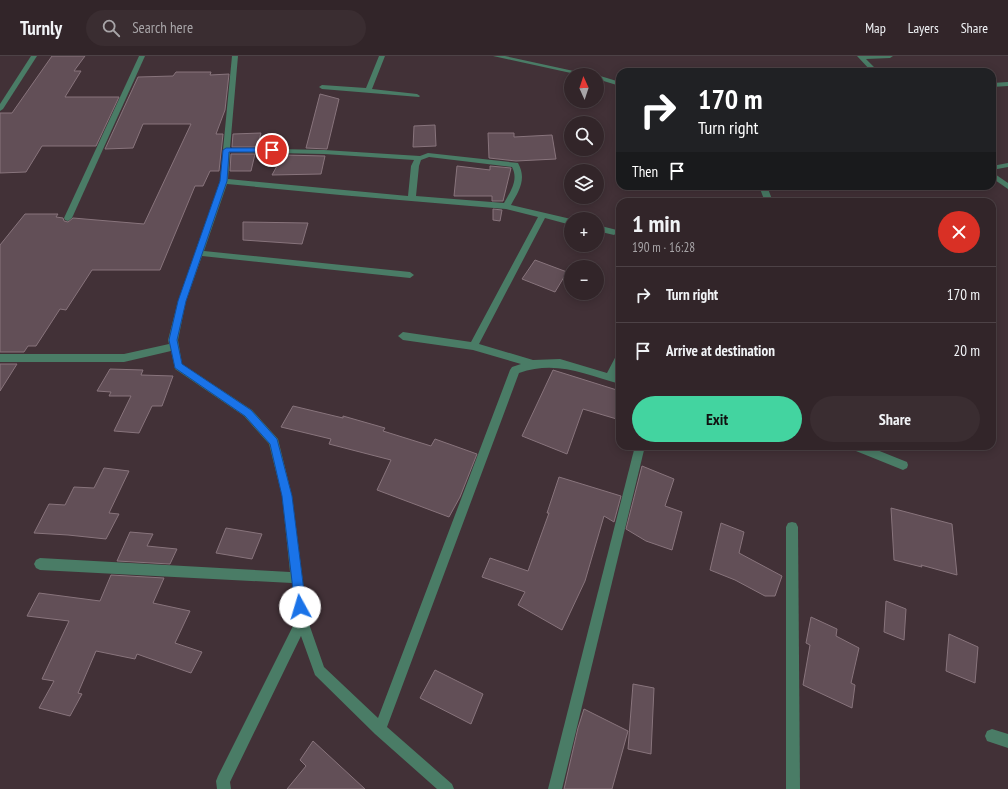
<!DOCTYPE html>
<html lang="en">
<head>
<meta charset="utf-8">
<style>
	:root { --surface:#322529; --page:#3a2d31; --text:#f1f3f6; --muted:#a8a5a8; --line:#4d4246; --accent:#43d4a0 }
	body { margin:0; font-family:"PT Sans Narrow",sans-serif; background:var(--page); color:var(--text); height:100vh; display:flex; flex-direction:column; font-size:15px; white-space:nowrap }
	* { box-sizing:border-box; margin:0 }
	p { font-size:13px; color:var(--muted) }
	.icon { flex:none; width:22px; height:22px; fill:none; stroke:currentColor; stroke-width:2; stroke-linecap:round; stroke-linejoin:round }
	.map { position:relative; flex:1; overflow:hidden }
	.details { position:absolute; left:616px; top:142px; width:380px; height:252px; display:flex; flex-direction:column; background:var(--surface); border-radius:12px; box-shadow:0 2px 10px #0003,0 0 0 1px var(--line) }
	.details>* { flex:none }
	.top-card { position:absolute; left:616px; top:12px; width:380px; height:122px; border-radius:12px; box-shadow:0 2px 10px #0003,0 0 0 1px var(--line); background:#202124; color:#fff; overflow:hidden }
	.needle { width:26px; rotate:357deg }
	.controls { position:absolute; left:564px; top:12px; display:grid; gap:8px }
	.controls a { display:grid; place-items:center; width:40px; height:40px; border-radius:50%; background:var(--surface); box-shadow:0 2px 10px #0003,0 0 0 1px var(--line); font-size:20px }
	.pin { position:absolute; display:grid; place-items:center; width:34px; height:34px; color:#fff; margin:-17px; border:2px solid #fff; border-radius:50%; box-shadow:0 1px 4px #0007 }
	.me { position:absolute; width:44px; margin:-22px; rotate:354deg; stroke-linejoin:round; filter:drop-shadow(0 0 3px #0008) }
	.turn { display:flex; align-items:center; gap:14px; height:84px; padding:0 16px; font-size:18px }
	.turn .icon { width:52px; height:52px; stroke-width:2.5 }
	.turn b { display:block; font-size:28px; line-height:34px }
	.then { display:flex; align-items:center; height:38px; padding:0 16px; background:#0003; gap:8px; font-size:15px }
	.round { display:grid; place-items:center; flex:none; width:42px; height:42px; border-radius:21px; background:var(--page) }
	.overview { display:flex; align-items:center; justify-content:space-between; height:68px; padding:0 16px }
	h1 { font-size:24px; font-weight:800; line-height:30px }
	.action { display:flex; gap:8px; margin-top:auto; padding:8px 16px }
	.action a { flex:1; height:46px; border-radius:24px; background:var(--accent); color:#111; font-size:16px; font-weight:800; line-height:46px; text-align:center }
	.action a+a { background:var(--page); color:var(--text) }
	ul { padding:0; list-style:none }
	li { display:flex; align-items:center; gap:12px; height:56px; padding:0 16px; border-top:1px solid var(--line) }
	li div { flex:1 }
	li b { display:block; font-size:15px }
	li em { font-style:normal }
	header { display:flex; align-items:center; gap:24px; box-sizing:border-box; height:56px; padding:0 20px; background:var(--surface); border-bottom:1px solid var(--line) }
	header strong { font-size:19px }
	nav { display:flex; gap:22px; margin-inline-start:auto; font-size:14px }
	.search { width:280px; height:36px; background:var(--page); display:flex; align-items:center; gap:10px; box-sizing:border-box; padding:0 14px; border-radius:22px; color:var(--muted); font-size:15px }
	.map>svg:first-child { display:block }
</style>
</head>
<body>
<header>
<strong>Turnly</strong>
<div class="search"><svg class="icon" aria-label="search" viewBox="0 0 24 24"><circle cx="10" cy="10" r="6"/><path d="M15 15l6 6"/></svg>Search here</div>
<nav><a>Map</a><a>Layers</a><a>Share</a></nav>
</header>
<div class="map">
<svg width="1008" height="733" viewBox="0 0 1008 733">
	<rect width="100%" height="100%" fill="#423137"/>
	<g fill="#624f57" stroke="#88747c">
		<path d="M52,0H85L74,15H81L65,41H119L96,90H42L26,116L0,117V57H12Z"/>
		<path d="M176,16H211L210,19L229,18L225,54L216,78H223L219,115H210L203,130H195L160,214H92L66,254L60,253L36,290H28L24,296H0V189L25,158H58L56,161L63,162L64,165L68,166L73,162L144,168L191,68H143L133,92L105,93L138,21L173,20Z"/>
		<path d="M320,38L339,43L327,93L306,92Z"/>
		<path d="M435,69L436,90L413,91L414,70Z"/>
		<path d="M261,77L257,91H232L233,78Z"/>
		<path d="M488,77H514V81L552,79L556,103L516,105L489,102Z"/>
		<path d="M231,98H255L251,115H230Z"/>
		<path d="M283,99L325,100L321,118L272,119Z"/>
		<path d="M457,110L490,114V110L511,112L503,145H492V140H454Z"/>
		<path d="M493,153L502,154L500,165L493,164Z"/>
		<path d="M243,166L308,167L302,188L243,184Z"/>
		<path d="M535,204L567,216L555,236L522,223Z"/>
		<path d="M0,308H17L0,335Z"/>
		<path d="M110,313L143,314L141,319L173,320L162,350H152L139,377L114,375L131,340H109L111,336L97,335Z"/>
		<path d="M553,314L620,335V364L583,353L567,398L522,380Z"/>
		<path d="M293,350L343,362V360L385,372L383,375L431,390L435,383L477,398L460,441L449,461L377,434L391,404L329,388L331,383L281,371Z"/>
		<path d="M642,410L674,423L665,450L682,456L672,494L646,485L626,473Z"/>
		<path d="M104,412L129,415L109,457L119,458L106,483L68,479L34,477L49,448L65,449L74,431L94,432Z"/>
		<path d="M559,421L621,440L614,466L604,460L585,525L562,574L518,549L525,536L482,521L490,502L528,515L549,457H547Z"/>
		<path d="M891,452L952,468L957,519L921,509L922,511L894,504Z"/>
		<path d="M721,467L744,476L739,497L782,520L775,540H765L735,524L710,514Z"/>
		<path d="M226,472L262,478L252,503L216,497Z"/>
		<path d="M130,476L153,478L147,490L177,493L170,508L117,505Z"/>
		<path d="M111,519L164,522L153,547L190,555L175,587L202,596L191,617L137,598L135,603L96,595L78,637L82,638L70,660L39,652L54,625L42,623L69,565L27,560L39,537L100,545Z"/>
		<path d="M886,545L906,553L904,584L884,576Z"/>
		<path d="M811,561L837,573L836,580L859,592L851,627L855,629L852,652L803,629L810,589L806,587Z"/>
		<path d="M949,578L978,591L975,627L946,615Z"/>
		<path d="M435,614L483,638L471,668L420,642Z"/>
		<path d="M633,628L654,632L651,698L628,693Z"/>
		<path d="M584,653L628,675L612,733H564L578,672Z"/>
		<path d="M313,685L365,733H287L306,710L300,704Z"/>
	</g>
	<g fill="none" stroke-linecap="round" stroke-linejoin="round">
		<g fill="#4a7c66" fill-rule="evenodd">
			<path d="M31,0H37L3,53L0,55V48Z"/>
			<path d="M139,0H145L72,162L68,165L65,164L64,162Z"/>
			<path d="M232,0H238L230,92L324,94L420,100L428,97L518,107C527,123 519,135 511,149L571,163V169L545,162L479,288L533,304L560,303L607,317L617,298L620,297V310L616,319L620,320V328C584,318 556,304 519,317L387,671L452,728L454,733H437L375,678L315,619L301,580L230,726L231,733H217L216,725L218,720L296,564L292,527L40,514L36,512L34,508L36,504L40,502L290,516L282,440L269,388L244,360L175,313L171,295L124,306H0V298H124L169,288L168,284L178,245L220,125ZM230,96L324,98L414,104L411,110L408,140L228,123ZM429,101L512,111C519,124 510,136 504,147L416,140L419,110L421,104ZM227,128L340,139L506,153L538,161L471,286L403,276L398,280L403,284L473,294L521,308L512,311L510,314L378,662L324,611L308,565L292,440L278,383L252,354L182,308L178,284L186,245L202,200L410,222L414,219L410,216L204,195Z"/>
			<path d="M379,0H385L372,33L417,38L420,40L419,41L322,33L319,31L322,29L366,32Z"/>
			<path d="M493,0H505L592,19H580Z"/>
			<path d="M857,0H893L890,2L866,3L879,16H872Z"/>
			<path d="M597,19L620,26V30L597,23Z"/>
			<path d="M1008,26V30L992,31V27Z"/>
			<path d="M1008,107V111L992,114V110Z"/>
			<path d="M992,116L1008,127V133L992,122Z"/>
			<path d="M759,130H767L773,146H765Z"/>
			<path d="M597,169L617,174L618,176L614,179L597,175Z"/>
			<path d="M635,390H645L562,733H548Z"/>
			<path d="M850,390H867L907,406L908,409L907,412L903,414L851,393Z"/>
			<path d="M792,466L796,467L798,471L800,733H786V471L788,467Z"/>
			<path d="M992,673L1008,678V692L987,685L985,680L987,675Z"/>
		</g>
	</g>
	<path fill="#1a73e8" stroke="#114b97" d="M226,92H272L275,94L272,96H229L227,125L186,245L177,284L182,308L251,354L277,383L292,440L306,551L304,554L300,556L297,554L295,551L282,440L270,388L245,360L175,312L169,284L178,245L220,125L223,94Z"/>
</svg>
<div class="controls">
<a><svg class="needle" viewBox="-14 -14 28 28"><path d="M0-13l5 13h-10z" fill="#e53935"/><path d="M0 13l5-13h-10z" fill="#a8a5a8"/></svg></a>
<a><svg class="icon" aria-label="search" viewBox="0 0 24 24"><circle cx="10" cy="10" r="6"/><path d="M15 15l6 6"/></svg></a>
<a><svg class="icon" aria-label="layers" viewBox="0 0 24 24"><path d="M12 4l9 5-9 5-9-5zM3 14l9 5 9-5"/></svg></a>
<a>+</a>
<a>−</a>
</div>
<div class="pin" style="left:272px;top:94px;background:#d93025"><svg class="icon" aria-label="arrive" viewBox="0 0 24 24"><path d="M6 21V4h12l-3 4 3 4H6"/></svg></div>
<svg class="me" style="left:300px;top:551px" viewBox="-20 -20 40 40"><circle r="19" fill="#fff"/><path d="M0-13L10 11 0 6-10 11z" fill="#1a73e8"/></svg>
<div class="top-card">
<div class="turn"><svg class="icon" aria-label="right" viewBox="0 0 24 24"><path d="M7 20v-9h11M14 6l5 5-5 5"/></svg><div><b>170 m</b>Turn right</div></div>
<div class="then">Then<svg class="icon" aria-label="arrive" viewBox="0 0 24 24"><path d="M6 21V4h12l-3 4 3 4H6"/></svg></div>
</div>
<section class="details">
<div class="overview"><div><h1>1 min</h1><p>190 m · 16:28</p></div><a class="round" style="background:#d93025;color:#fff"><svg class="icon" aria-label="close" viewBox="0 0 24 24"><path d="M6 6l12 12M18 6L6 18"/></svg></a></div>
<ul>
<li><svg class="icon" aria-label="right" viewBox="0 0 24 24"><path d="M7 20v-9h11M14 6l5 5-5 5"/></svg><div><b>Turn right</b></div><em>170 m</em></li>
<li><svg class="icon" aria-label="arrive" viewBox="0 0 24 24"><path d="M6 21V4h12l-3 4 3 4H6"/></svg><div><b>Arrive at destination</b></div><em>20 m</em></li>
</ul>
<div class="action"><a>Exit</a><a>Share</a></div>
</section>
</div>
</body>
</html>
